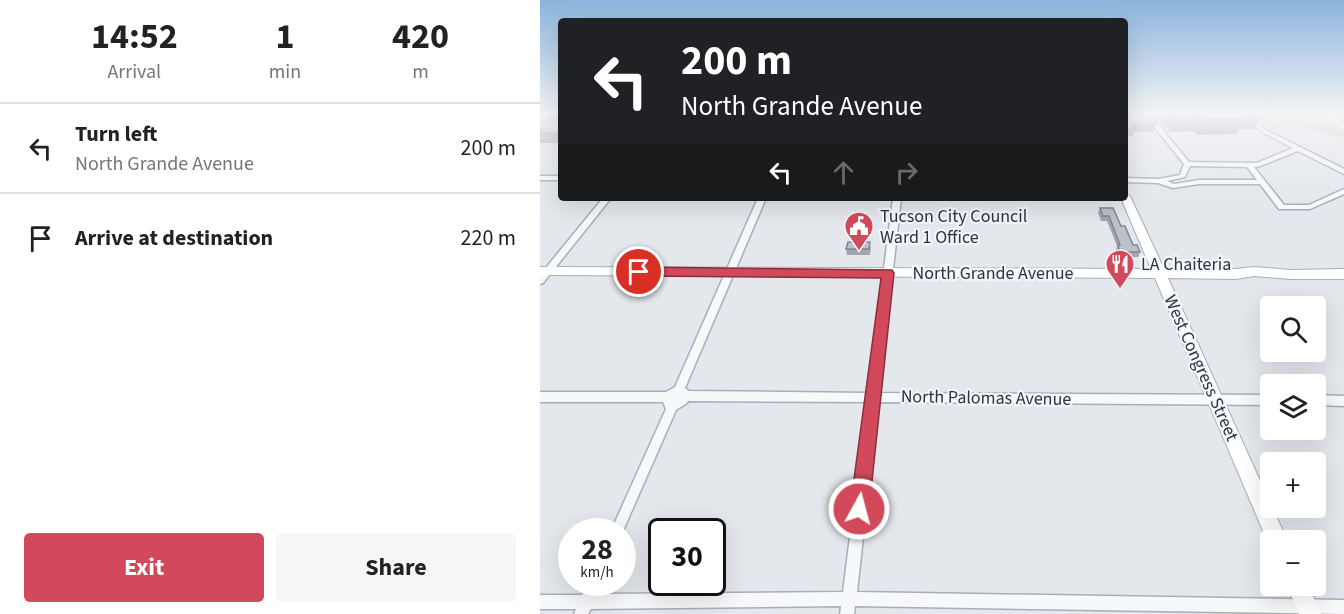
<!DOCTYPE html>
<html lang="en">
<head>
<meta charset="utf-8">
<style>
	:root { --surface:#fff; --page:#f6f6f6; --text:#222; --muted:#767676; --line:#e0e0e0; --accent:#d1495b }
	body { margin:0; font-family:"Source Sans 3",sans-serif; background:var(--page); color:var(--text); height:100vh; display:flex; flex-direction:column; font-size:22px; white-space:nowrap }
	* { box-sizing:border-box; margin:0 }
	p { font-size:20px; color:var(--muted) }
	.icon { flex:none; width:33px; height:33px; fill:none; stroke:currentColor; stroke-width:2; stroke-linecap:round; stroke-linejoin:round }
	.map { position:relative; flex:1; overflow:hidden }
	.panel { display:flex; flex-direction:column; background:var(--surface); width:540px }
	.panel>* { flex:none }
	.banner { position:absolute; left:18px; top:18px; width:570px; height:183px; border-radius:6px; box-shadow:0 6px 24px #0002; background:#202124; color:#fff; overflow:hidden }
	.fabs { position:absolute; left:720px; top:296px; display:grid; gap:12px }
	.fabs a { display:grid; place-items:center; width:66px; height:66px; border-radius:6px; background:var(--surface); box-shadow:0 6px 24px #0002; font-size:30px }
	.speed { position:absolute; left:18px; top:518px; display:flex; gap:12px; font-size:30px; font-weight:700; text-align:center }
	.speed>* { display:grid; place-content:center; width:78px; height:78px; border-radius:50%; background:var(--surface); box-shadow:0 6px 24px #0002; line-height:1 }
	.speed small { font-size:15px; font-weight:400 }
	.speed .limit { border:3px solid #111; border-radius:9px; background:#fff; color:#111 }
	.pin { position:absolute; display:grid; place-items:center; width:51px; height:51px; color:#fff; margin:-26px; border:3px solid #fff; border-radius:50%; box-shadow:0 2px 6px #0007 }
	.me { position:absolute; width:66px; margin:-33px; rotate:7deg; stroke-linejoin:round; filter:drop-shadow(0 0 4px #0008) }
	.turn { display:flex; align-items:center; gap:21px; height:126px; padding:0 24px; font-size:27px }
	.turn .icon { width:78px; height:78px; stroke-width:2.5 }
	.turn b { display:block; font-size:42px; line-height:51px }
	.lanes { display:flex; align-items:center; height:57px; padding:0 24px; background:#0003; justify-content:center; gap:30px; direction:ltr }
	.lanes .off { opacity:.35 }
	.eta { display:flex; justify-content:space-evenly; align-items:center; height:102px; text-align:center }
	.eta b { font-size:36px; font-weight:700; line-height:42px }
	.action { display:flex; gap:12px; margin-top:auto; padding:12px 24px }
	.action a { flex:1; height:69px; border-radius:6px; background:var(--accent); color:#fff; font-size:24px; font-weight:700; line-height:69px; text-align:center }
	.action a+a { background:var(--page); color:var(--text) }
	ul { padding:0; list-style:none }
	li { display:flex; align-items:center; gap:18px; height:90px; padding:0 24px; border-top:2px solid var(--line) }
	li div { flex:1 }
	li b { display:block; font-size:22px }
	li em { font-style:normal }
	main { display:flex; flex:1; min-height:0 }
	.map>svg:first-child { display:block }
</style>
</head>
<body>
<main>
<section class="panel">
<div class="eta">
<div><b>14:52</b><p>Arrival</p></div>
<div><b>1</b><p>min</p></div>
<div><b>420</b><p>m</p></div>
</div>
<ul>
<li><svg class="icon" aria-label="left" viewBox="0 0 24 24"><path d="M17 20v-9H6M10 6l-5 5 5 5"/></svg><div><b>Turn left</b><p>North Grande Avenue</p></div><em>200 m</em></li>
<li><svg class="icon" aria-label="arrive" viewBox="0 0 24 24"><path d="M6 21V4h12l-3 4 3 4H6"/></svg><div><b>Arrive at destination</b></div><em>220 m</em></li>
</ul>
<div class="action"><a>Exit</a><a>Share</a></div>
</section>
<div class="map">
<svg width="804" height="614" viewBox="0 0 804 614">
	<rect width="100%" height="100%" fill="#e4e7ec"/>
	<path fill="#c9d6c5" d="M713,114H778L804,135V138L744,123L741,128L732,131Z"/>
	<g fill="none" stroke-linecap="round" stroke-linejoin="round">
		<g stroke="#a9aeb7" stroke-width="3">
			<g id="minor">
				<path d="M604,114H610L649,162L717,163L753,148L722,132L703,114H709L726,130L804,169V174L758,151L720,166L714,167L744,205H769L804,189V194L770,209H739L720,184H659L633,188L618,183L585,182V178L619,179L640,175L644,164ZM650,166L707,167L717,180H659L634,184L627,181L645,177Z"/>
				<path d="M0,116L21,119V123L0,120Z"/>
				<rect x="0" y="176" width="21" height="4"/>
				<path d="M63,198H71L3,283L0,284V275Z"/>
				<path d="M218,198H226L145,388L149,391L328,393L353,198H361L339,393L730,395V405L338,402L317,592L804,600V614L315,606L314,614H300L301,606L51,609L48,614H34L36,609H0V595H42L48,582H62L57,594L303,592L327,402L148,401L147,403L136,410L82,533V531H71L126,409L123,402H0V392H126L135,387Z"/>
				<path d="M776,395L804,396V406L776,405Z"/>
			</g>
		</g>
		<g stroke="#a9aeb7" stroke-width="3">
			<path id="tertiary" d="M782,114H790L804,124V130Z"/>
		</g>
		<g stroke="#a9aeb7" stroke-width="2">
			<g id="secondary">
				<path d="M585,193L590,196L624,269H696L714,267L751,270L804,269V279H751L714,276L696,279L628,278L747,540H730V547L615,278L0,275V267L611,269L581,198H585Z"/>
				<path d="M747,585H768L781,614H759Z"/>
			</g>
		</g>
		<use href="#minor" fill="#f7f8fa" fill-rule="evenodd"/>
		<use href="#tertiary" fill="#f7f8fa" fill-rule="evenodd"/>
		<use href="#secondary" fill="#fff" fill-rule="evenodd"/>
	</g>
	<g fill="#a1a5ae">
		<path d="M585,114L616,124L613,132H594L593,136H585Z"/>
		<path d="M617,114H723L714,129H699L696,134L657,135L653,131L630,132L616,117Z"/>
		<path d="M21,118V145L19,143H0V125Z"/>
		<path d="M560,208L581,226L593,245L600,252L598,257H578L576,250L577,246L567,221H561L558,213Z"/>
		<path d="M331,247L330,255H307L306,249Z"/>
	</g>
	<g fill="#bbc0ca" stroke="#83868d" stroke-width="1.5">
		<path d="M585,114H609L616,122V124L593,125L595,128L585,129Z"/>
		<path d="M632,114H723L700,115L704,119L663,120L660,117L636,118Z"/>
		<path d="M13,118H21V120L18,122H21V135H14L17,133H0V125L6,120Z"/>
		<path d="M560,208H573L581,226H585L593,245H597L600,252H580L578,245H580L569,216H563Z"/>
		<path d="M308,242H330L329,249H306Z"/>
	</g>
	<linearGradient id="sky" x2="0" y2="1"><stop stop-color="#8bb4dd"/><stop offset="0.57" stop-color="#f3f4f6"/><stop offset="1" stop-color="#f3f4f6" stop-opacity="0"/></linearGradient>
	<rect width="804" height="200" fill="url(#sky)"/>
	<path fill="#d1495b" stroke="#882f3b" stroke-width="1.5" d="M99,267L352,270L354,273L329,509L326,516L319,519L313,516L310,509L341,278L99,276L93,272Z"/>
	<defs>
		<g id="civic-pin" transform="scale(1.5)"><path d="M0 17L-7.5 6A9.5 9.5 0 1 1 7.5 6Z" fill="#d1495b" stroke="#f4f6f9"/><path d="M-.6-6.5H3V-4.5H.6V-3L4-1V1h2V6H-6V1h2V-1L-.6-3ZM-1.2 2.5V6h2.4V2.5Z" fill="#fff"/></g>
		<g id="restaurant-pin" transform="scale(1.5)"><path d="M0 17L-7.5 6A9.5 9.5 0 1 1 7.5 6Z" fill="#d1495b" stroke="#f4f6f9"/><path d="M-5-6h1v4h1v-4h1v4h1v-4h1v5L-1.5 .5V6h-2V.5L-5-1ZM5-6V6H3V1.5H1.5Q1.5-4 5-6Z" fill="#fff"/></g>
	</defs>
	<g fill-rule="evenodd">
		<use href="#civic-pin" x="319" y="226"/>
		<use href="#restaurant-pin" x="580" y="264"/>
	</g>
	<g text-anchor="middle" dominant-baseline="central" stroke-width="4.5" stroke-linejoin="round" paint-order="stroke">
		<g font-size="18" fill="#2b3445" stroke="#f4f6f9" text-anchor="start">
			<text x="340" y="216">Tucson City Council<tspan x="340" dy="21">Ward 1 Office</tspan></text>
			<text x="601" y="264">LA Chaiteria</text>
		</g>
		<g font-size="18" fill="#2b3445" stroke="#f4f6f9">
			<text x="453" y="273">North Grande Avenue</text>
			<text transform="translate(661 368) rotate(66)">West Congress Street</text>
			<text transform="translate(446 398) rotate(1)">North Palomas Avenue</text>
		</g>
	</g>
</svg>
<div class="fabs">
<a><svg class="icon" aria-label="search" viewBox="0 0 24 24"><circle cx="10" cy="10" r="6"/><path d="M15 15l6 6"/></svg></a>
<a><svg class="icon" aria-label="layers" viewBox="0 0 24 24"><path d="M12 4l9 5-9 5-9-5zM3 14l9 5 9-5"/></svg></a>
<a>+</a>
<a>−</a>
</div>
<div class="speed"><div>28<small>km/h</small></div><div class="limit">30</div></div>
<div class="pin" style="left:99px;top:272px;background:#d93025"><svg class="icon" aria-label="arrive" viewBox="0 0 24 24"><path d="M6 21V4h12l-3 4 3 4H6"/></svg></div>
<svg class="me" style="left:319px;top:509px" viewBox="-20 -20 40 40"><circle r="17" fill="#d1495b" stroke="#fff" stroke-width="3"/><path d="M0-11L8 9 0 5-8 9z" fill="#fff"/></svg>
<div class="banner">
<div class="turn"><svg class="icon" aria-label="left" viewBox="0 0 24 24"><path d="M17 20v-9H6M10 6l-5 5 5 5"/></svg><div><b>200 m</b>North Grande Avenue</div></div>
<div class="lanes"><svg class="icon" aria-label="left" viewBox="0 0 24 24"><path d="M17 20v-9H6M10 6l-5 5 5 5"/></svg><svg class="icon off" aria-label="ahead" viewBox="0 0 24 24"><path d="M12 20V5M6 11l6-6 6 6"/></svg><svg class="icon off" aria-label="right" viewBox="0 0 24 24"><path d="M7 20v-9h11M14 6l5 5-5 5"/></svg></div>
</div>
</div>
</main>
</body>
</html>
